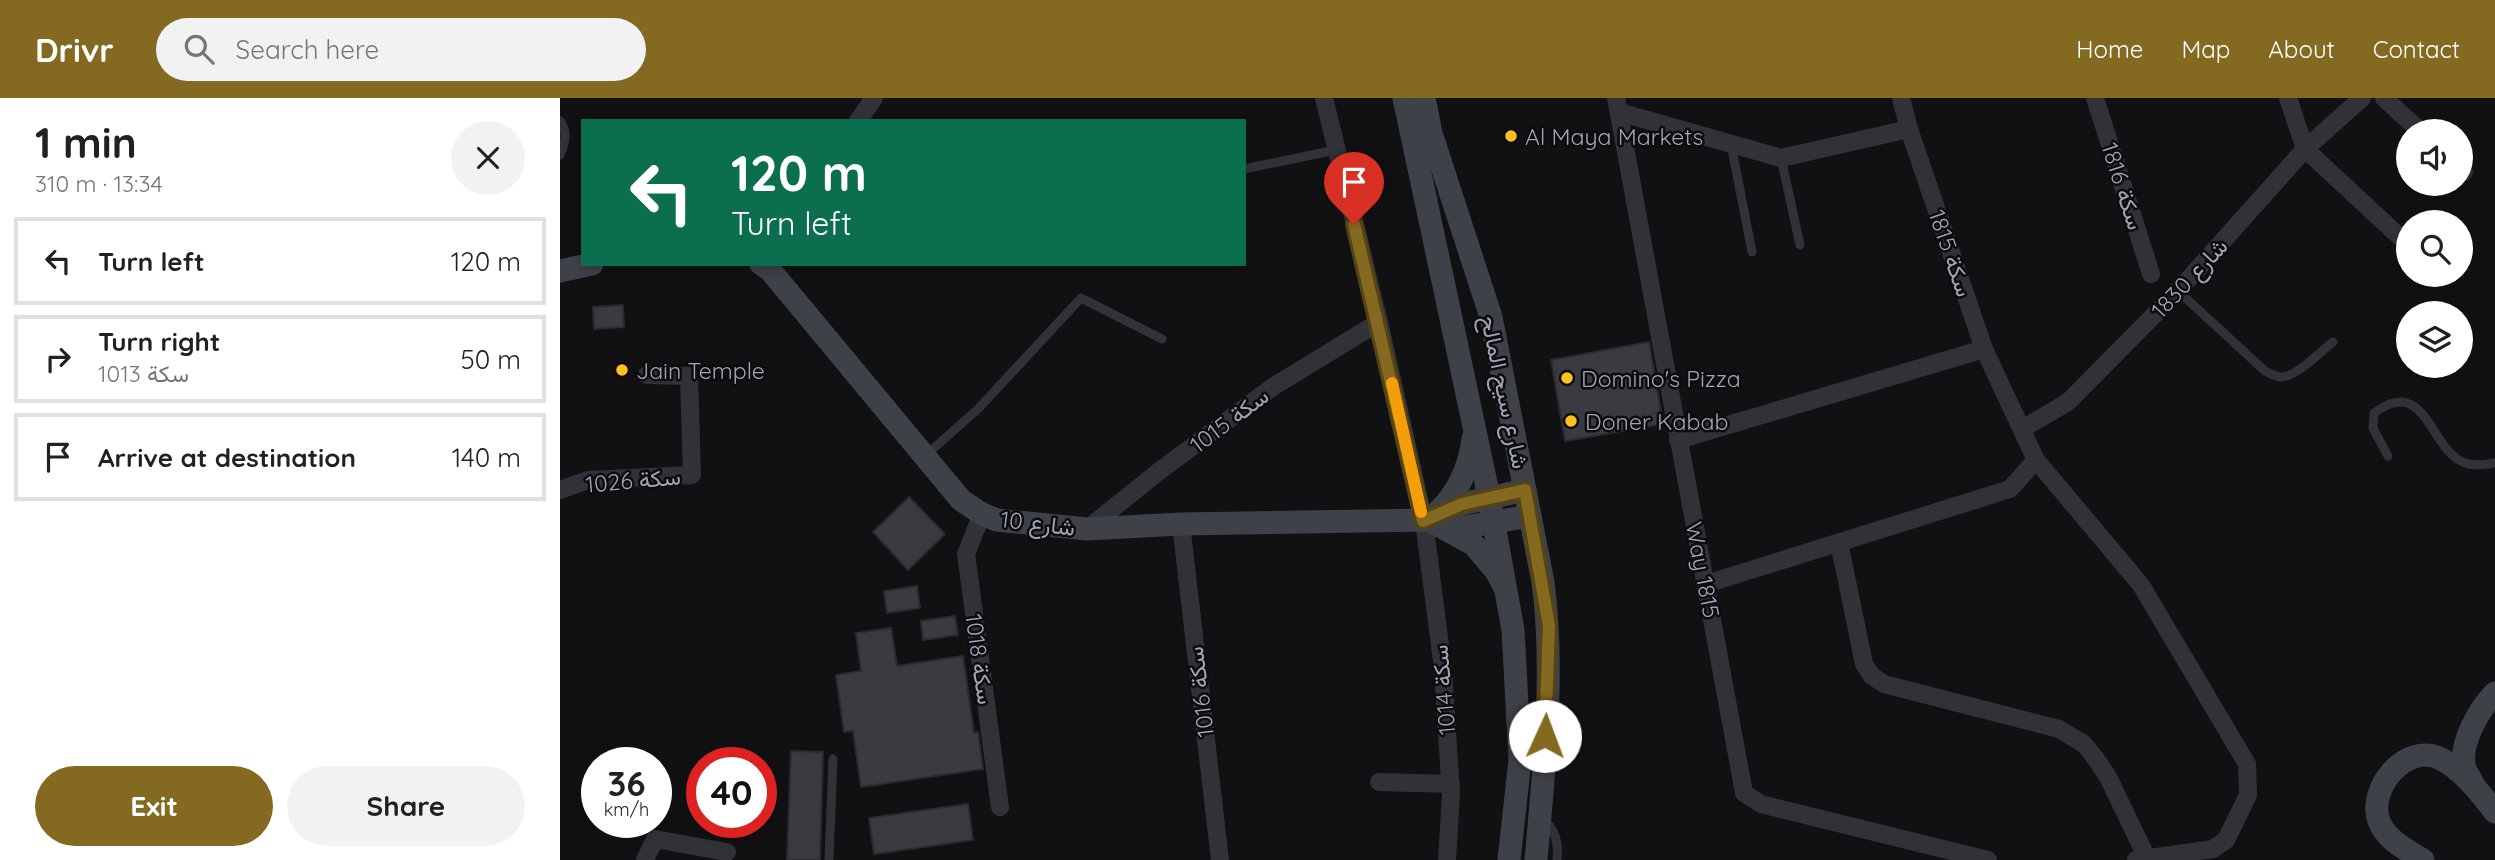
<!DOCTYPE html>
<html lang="en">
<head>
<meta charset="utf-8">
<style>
	:root { --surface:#fff; --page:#f2f2f2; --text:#202124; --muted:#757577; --line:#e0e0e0; --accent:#846920 }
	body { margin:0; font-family:Quicksand,Vazirmatn,sans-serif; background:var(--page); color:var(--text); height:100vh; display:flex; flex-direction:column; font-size:26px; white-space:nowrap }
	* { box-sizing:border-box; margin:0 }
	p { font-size:23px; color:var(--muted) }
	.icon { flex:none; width:38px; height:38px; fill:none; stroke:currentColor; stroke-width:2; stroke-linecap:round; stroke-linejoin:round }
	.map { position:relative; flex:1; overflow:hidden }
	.sheet { display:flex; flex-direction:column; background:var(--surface); width:560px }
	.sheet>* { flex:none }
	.top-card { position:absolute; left:21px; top:21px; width:665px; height:147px; border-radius:0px; box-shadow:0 4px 10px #0003; background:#0b6e4f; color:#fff; overflow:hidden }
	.buttons { position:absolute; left:1836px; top:21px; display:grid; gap:14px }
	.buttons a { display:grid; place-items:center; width:77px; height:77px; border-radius:50%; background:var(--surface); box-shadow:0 4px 10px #0003; font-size:35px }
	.speed { position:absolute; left:21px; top:649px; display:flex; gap:14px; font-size:35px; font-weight:700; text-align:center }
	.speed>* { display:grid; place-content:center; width:91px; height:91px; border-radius:50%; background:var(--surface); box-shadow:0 4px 10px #0003; line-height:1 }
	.speed small { font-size:18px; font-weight:400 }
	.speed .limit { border:10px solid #d22; background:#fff; color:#111 }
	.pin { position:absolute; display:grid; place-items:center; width:60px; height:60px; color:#fff; margin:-72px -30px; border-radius:50% 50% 50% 0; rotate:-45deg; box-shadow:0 0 7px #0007 }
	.pin .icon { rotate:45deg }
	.me { position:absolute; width:77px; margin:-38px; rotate:2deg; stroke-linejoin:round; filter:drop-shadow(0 0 5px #0008) }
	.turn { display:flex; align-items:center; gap:24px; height:147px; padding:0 35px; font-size:32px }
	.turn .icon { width:91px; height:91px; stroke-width:2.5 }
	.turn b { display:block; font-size:49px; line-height:60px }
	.round { display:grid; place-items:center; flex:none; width:74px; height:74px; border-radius:37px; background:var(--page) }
	.headline { display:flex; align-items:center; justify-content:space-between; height:119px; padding:0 35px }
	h1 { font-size:42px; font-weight:700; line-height:52px }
	.action { display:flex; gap:14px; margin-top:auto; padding:14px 35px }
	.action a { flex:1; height:80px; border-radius:42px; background:var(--accent); color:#fff; font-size:28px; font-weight:700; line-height:80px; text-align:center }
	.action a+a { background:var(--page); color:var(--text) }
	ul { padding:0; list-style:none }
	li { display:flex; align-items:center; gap:21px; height:88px; margin:0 14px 10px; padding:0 21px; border:4px solid var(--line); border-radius:0px }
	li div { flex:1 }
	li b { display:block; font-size:26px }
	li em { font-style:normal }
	header { display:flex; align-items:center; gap:42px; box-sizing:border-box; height:98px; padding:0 35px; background:var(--accent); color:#fff }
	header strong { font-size:33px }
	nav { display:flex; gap:38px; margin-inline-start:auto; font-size:24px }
	.search { width:490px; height:63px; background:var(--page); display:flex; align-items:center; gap:18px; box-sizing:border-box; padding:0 24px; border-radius:38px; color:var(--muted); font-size:26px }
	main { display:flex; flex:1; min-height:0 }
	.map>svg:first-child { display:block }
</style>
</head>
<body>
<header>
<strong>Drivr</strong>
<div class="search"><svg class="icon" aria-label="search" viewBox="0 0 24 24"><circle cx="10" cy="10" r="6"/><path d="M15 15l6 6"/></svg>Search here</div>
<nav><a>Home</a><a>Map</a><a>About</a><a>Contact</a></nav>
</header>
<main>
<section class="sheet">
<div class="headline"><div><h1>1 min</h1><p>310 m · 13:34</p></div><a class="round"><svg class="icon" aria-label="close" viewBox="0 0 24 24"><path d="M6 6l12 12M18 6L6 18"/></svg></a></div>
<ul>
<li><svg class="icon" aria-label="left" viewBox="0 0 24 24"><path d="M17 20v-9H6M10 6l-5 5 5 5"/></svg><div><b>Turn left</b></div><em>120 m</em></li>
<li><svg class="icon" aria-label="right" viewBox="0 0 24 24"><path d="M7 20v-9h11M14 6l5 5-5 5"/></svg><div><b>Turn right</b><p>سكة 1013</p></div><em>50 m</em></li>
<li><svg class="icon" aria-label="arrive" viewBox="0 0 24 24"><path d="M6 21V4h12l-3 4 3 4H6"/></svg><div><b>Arrive at destination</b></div><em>140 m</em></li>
</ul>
<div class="action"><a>Exit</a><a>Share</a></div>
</section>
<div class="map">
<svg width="1935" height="762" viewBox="0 0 1935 762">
	<rect width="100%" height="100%" fill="#111113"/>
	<g fill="#3a3b41" stroke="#2b2b2f" stroke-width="2">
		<path d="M63,207L64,229L34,231L33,209Z"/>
		<path d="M1089,244L1103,326L1005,343L991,262Z"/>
		<path d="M349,399L385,436L348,472L313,434Z"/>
		<path d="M357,488L360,510L327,515L324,493Z"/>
		<path d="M395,518L398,537L363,542L361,523Z"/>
		<path d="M331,530L337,568L403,558L414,635L418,634L423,671L301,689L293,633L284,634L276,577L301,573L296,535Z"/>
		<path d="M231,653L263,654L260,762H227Z"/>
		<path d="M408,706L413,742L314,756L309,720Z"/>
	</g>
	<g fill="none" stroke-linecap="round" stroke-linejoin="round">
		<g stroke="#313238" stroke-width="9">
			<path d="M0,23C8,34 5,45 0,57"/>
			<path d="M1171,46L1192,154"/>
			<path d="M1221,60L1240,147"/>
			<path d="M684,71L776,52"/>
			<path d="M1618,193L1705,273C1710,275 1715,279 1721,279C1736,279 1760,254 1773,244"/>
			<path d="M366,357L418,311L521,200L602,241"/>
			<path d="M1828,358L1813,330L1814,315C1868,275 1869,356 1908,366C1917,368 1926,366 1935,365"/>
			<path d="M982,720C996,732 999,745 997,762"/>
			<path d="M269,762L273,661"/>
		</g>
		<g stroke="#313238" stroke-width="18">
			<path d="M764,0L819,224L864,423L883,571L891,697L887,762"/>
			<path d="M1056,0L1184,695L1201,706L1428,762"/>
			<path d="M1341,0L1349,31L1424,251L1476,362L1581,487L1687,666L1688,697L1666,742L1653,751L1576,762"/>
			<path d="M1535,0L1591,176"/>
			<path d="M1802,0L1745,51L1841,140"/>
			<path d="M1824,0L1860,33"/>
			<path d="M1059,14L1221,60L1349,31"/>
			<path d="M298,23L314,0"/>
			<path d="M1900,71L1904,74"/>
			<path d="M1462,331L1508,304L1618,193L1745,51L1728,0"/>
			<path d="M1118,342L1424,251"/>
			<path d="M0,392L28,382L132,377L129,278L87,277"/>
			<path d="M422,416L406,456L440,709"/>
			<path d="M621,426L660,762"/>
			<path d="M527,431L602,371L714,288L819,224"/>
			<path d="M1279,444L1304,566L1312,578L1324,586L1499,631L1524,646L1536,661L1548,679L1587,760"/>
			<path d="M1146,486L1450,391L1476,362"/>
			<path d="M819,684L891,686"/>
			<path d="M85,762L95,741L167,754"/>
		</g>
		<g stroke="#3f4148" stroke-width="23">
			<path d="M844,0L929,399L953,532L960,662L949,762"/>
			<path d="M864,0L871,35L931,219L983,484C995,575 984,671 976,762"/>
			<path d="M201,166L210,172L401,402L422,416L437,422L527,431L621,426L869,422L914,447L936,473L944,488"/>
			<path d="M0,173L32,166"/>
			<path d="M878,415L902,406L965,392"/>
			<path d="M869,422C895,401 909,373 913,341"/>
			<path d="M881,428L906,429L970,418"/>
			<path d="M1913,686C1911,681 1907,676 1905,671C1898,647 1919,611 1935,595"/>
			<path d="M1863,762C1847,752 1826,742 1819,723C1807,691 1846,643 1881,661C1902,671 1921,696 1935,714"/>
		</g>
	</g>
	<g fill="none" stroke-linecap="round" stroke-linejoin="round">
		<g stroke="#564415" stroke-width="18">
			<path id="route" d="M794,126L863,423L902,406L965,392L989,528L985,638"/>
		</g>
		<use href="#route" stroke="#846920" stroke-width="12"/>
		<path stroke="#f59e0b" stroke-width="12" d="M832,285L861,414"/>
	</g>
	<g fill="#ffc11c" stroke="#0c0c0e" stroke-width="2.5">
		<circle cx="951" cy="38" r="7"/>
		<circle cx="62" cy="272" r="7"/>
		<circle cx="1007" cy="280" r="7"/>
		<circle cx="1011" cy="323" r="7"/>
	</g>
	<g text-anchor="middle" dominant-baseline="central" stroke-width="5" stroke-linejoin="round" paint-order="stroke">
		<g font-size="23" fill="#a1a5b5" stroke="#0c0c0e" text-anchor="start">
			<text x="965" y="38">Al Maya Markets</text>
			<text x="76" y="272">Jain Temple</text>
			<text x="1021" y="280">Domino's Pizza</text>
			<text x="1025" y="323">Doner Kabab</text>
		</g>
		<g font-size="23" fill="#a1a5b5" stroke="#0c0c0e">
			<text transform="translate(1563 88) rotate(72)">سكة 1816</text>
			<text transform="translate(1391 155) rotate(71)">سكة 1815</text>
			<text transform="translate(1629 180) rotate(-47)">1830 شارع</text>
			<text transform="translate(945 294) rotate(78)">شارع سيح المالح</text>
			<text transform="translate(669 322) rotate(-37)">سكة 1015</text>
			<text transform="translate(73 382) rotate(-5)">سكة 1026</text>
			<text transform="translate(478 425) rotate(7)">شارع 10</text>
			<text transform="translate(1143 472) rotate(79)">Way 1815</text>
			<text transform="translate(420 561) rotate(82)">سكة 1018</text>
			<text transform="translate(883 592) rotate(-95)">سكة 1014</text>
			<text transform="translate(640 594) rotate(-97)">سكة 1016</text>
		</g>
	</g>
</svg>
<div class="buttons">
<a><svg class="icon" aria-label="sound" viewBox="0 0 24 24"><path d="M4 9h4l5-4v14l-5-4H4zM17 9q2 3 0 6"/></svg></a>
<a><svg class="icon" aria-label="search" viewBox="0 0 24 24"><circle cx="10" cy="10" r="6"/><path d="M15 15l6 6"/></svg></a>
<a><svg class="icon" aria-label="layers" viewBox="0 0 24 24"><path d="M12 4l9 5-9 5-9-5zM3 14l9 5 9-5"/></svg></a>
</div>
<div class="speed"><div>36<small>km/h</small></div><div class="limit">40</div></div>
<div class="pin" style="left:794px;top:126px;background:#d93025"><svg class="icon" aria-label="arrive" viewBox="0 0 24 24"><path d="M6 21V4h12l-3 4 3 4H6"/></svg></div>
<svg class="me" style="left:985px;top:638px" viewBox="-20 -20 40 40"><circle r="19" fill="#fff"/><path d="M0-13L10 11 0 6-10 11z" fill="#846920"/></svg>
<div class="top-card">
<div class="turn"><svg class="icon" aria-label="left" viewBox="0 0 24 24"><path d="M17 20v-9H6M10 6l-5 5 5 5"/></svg><div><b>120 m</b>Turn left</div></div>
</div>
</div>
</main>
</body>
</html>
